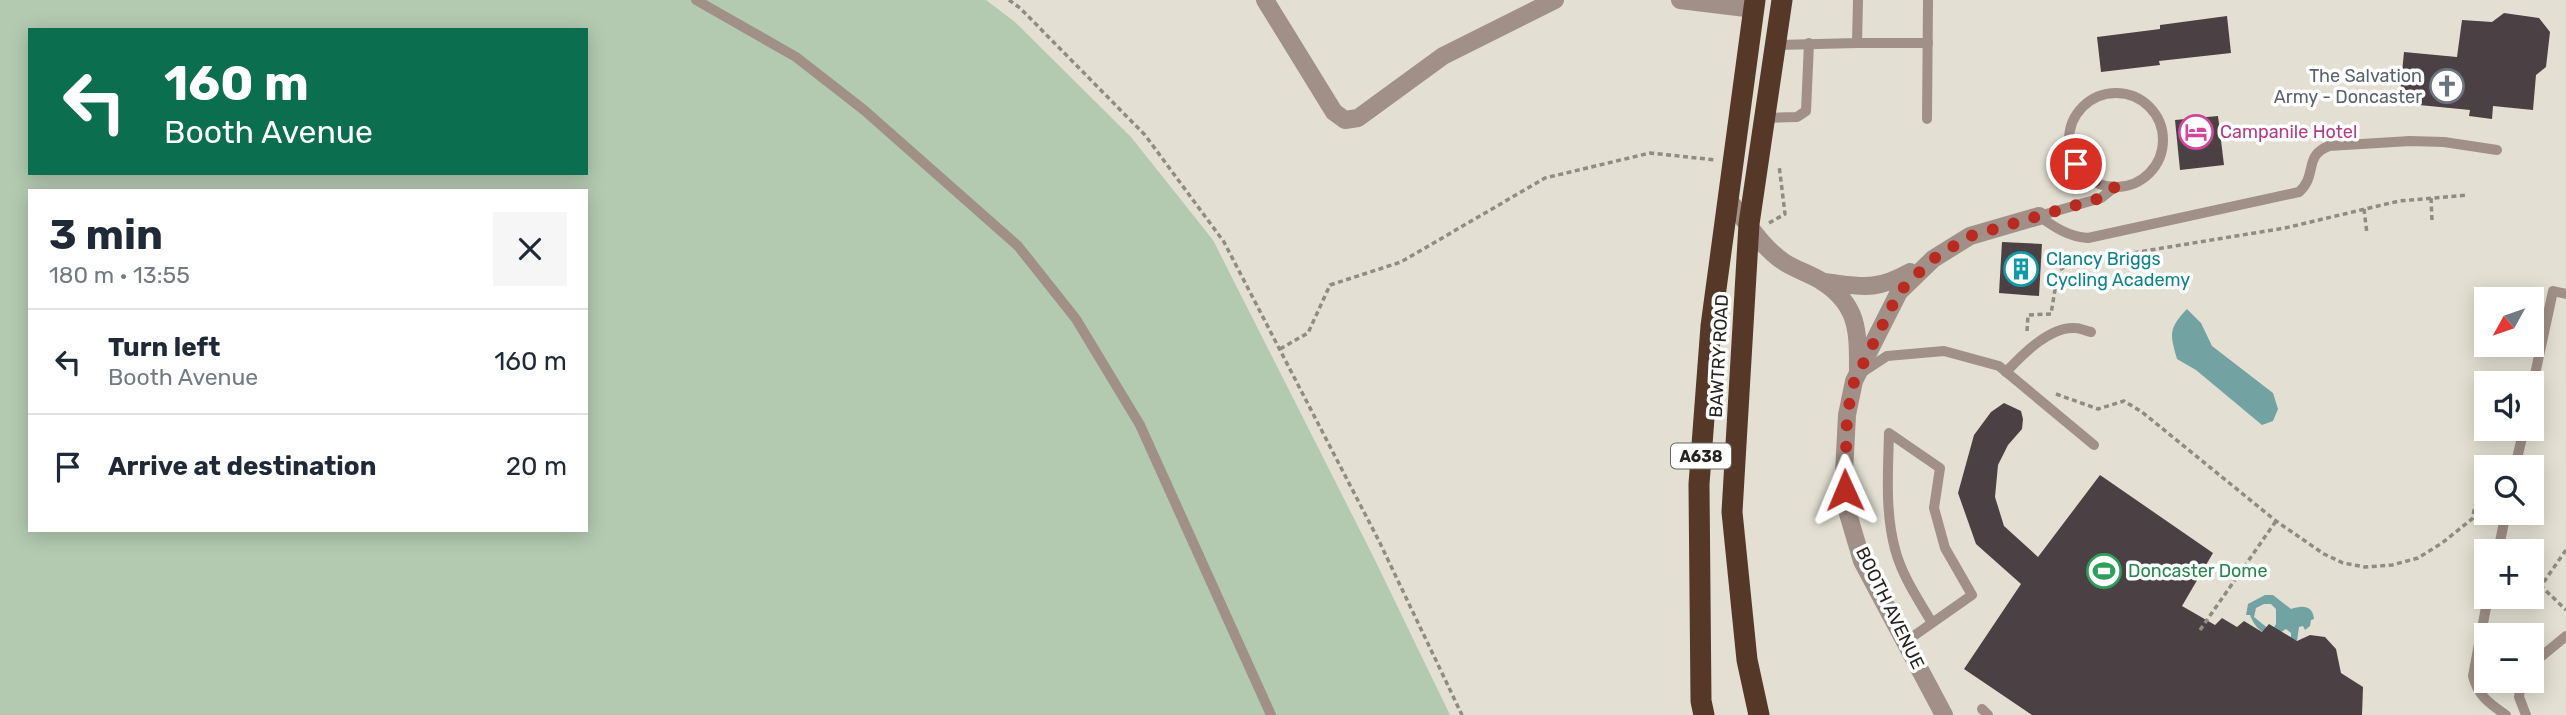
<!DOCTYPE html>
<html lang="en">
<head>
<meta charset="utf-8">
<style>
	:root { --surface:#fff; --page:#f6f6f7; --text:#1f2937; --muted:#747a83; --line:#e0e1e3 }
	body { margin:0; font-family:Rubik,sans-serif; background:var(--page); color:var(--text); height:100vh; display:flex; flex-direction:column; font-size:26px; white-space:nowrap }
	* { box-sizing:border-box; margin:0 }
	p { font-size:23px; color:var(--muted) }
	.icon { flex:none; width:38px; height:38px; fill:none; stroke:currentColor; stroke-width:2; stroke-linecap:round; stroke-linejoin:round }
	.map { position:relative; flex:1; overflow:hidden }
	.sheet { position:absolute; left:28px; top:189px; width:560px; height:343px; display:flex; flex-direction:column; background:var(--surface); border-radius:0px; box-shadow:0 4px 18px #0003 }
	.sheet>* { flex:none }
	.guide { position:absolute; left:28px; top:28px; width:560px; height:147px; border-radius:0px; box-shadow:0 4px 18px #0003; background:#0b6e4f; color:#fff; overflow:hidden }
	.needle { width:46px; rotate:230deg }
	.buttons { position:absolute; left:2474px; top:287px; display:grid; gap:14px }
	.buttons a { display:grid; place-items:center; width:70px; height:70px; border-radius:0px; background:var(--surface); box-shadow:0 4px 18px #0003; font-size:35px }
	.pin { position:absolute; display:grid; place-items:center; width:60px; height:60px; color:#fff; margin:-30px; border:4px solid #fff; border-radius:50%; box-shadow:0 2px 7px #0007 }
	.me { position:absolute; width:77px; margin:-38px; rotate:359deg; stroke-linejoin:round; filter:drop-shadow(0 0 5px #0008) }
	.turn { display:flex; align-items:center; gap:24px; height:147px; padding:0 21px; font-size:32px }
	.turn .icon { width:91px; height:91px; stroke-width:2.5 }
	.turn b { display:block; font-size:49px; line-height:60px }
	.round { display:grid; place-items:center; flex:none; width:74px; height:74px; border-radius:0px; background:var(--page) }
	.headline { display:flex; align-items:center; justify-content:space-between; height:119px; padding:0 21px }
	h1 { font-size:42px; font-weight:700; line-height:52px }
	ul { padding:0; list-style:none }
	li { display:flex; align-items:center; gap:21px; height:105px; padding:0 21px; border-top:2px solid var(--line) }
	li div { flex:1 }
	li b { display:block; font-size:26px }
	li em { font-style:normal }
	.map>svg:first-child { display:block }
</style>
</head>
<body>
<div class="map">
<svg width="2566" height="715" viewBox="0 0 2566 715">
	<rect width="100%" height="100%" fill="#e3e0d3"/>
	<path fill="#b3c9b0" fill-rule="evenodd" d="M0,0H986L1015,22L1131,137L1213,240L1373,556L1450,715H0ZM30,30H586V173H30ZM30,191H586V530H30Z"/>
	<g fill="#73a2a3" fill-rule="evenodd">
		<path d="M2187,309L2201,323L2212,346L2273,393L2278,409L2273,421L2262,425L2196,370L2177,359C2170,334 2168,329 2187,309Z"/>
		<path d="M2265,595H2273L2291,609C2302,605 2313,605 2314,619L2311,620L2310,626L2305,630L2303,626L2299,627L2297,641L2291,638V633L2286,629L2273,637C2261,633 2254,626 2250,615H2246L2248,604ZM2264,604H2271L2276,609V624L2273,629L2270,630L2254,617L2256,608Z"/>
	</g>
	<g fill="#4b4044">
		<path d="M2504,13L2539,18L2550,32L2546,67L2536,75L2533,110L2493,106L2492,119L2469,116L2470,110L2399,103L2404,52L2457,57L2462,20L2492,22Z"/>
		<path d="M2227,16L2231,53L2159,61L2160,65L2101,72L2097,37L2160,29V25Z"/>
		<path d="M2218,116L2224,165L2180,170L2175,120Z"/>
		<path d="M2002,242L2042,244L2039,296L1999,293Z"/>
		<path d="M2004,403L2021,411L2023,419L2022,429L2008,445L1998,465L1995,497L2004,526L2038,557L2100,475L2213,553L2182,606L2215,625L2222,618L2237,627L2244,621L2262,632L2269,624L2297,641L2310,635L2325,637L2336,649L2341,673L2363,687L2362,715H2032L1964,669L2021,584L1976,544L1958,493L1974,435L1991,412Z"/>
	</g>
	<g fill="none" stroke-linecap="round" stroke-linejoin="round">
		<g stroke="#8e8c83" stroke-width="3.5" stroke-dasharray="5 3.5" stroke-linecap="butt">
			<path d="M1009,0L1020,8L1145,135L1224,242L1379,541L1462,715"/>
			<path d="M2431,198L2432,221"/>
			<path d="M2364,209L2367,234"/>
			<path d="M1769,223L1785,214L1779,165"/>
			<path d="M2027,331L2028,315L2051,314L2058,271L2071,263L2285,228L2399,201L2468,195"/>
			<path d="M1280,349L1308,333L1330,285L1401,262L1545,178L1650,153L1716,160"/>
			<path d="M2056,394L2098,409L2124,401L2142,412L2276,521L2324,554L2343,563L2365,567L2392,565L2418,558L2442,543L2472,519L2476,503L2487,505"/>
			<path d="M2566,550L2541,586L2566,610"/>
			<path d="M2200,630L2276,521"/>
		</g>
		<g stroke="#a09088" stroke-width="10">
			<path d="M696,0L796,57L864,110L1018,246L1076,319L1140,425L1271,715"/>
			<path d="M1857,43H1928"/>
			<path d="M1775,45L1857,43L1858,0"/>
			<circle cx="2116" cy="140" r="47"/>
			<path d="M1765,118L1797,117L1806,111L1809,43"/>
			<path d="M1927,119L1928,0"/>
			<path d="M2039,216C2054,227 2069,237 2088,238L2299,192C2318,175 2303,156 2329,146L2410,141L2444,142L2497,150"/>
			<path d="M2039,216L2101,198L2115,187"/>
			<path d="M2006,372C2022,355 2050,326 2075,328C2080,328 2086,331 2091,332"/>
			<path d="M1861,373L1887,356L1944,351L1999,366L2094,445"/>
			<path d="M2532,388L2553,291L2566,294"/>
			<path d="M2515,467L2524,429"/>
			<path d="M2498,551L2506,513"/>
			<path d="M2488,597L2473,676C2478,696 2490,704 2506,715"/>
			<path d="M1905,642L1972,595L1945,548L1934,508L1940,468L1889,433C1888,472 1885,512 1895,549C1902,576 1918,599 1932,623"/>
			<path d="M2532,664L2566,636"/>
			<path d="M2521,681L2519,697L2526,715"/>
			<path d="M1982,709L1988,715"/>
		</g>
		<g stroke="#a09088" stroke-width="18">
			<path d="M1265,0L1334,112L1345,120L1358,118L1443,56L1555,0"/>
			<path d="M1680,0L1754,9"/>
			<path d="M1727,198C1744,218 1762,248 1784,262C1796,270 1811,274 1823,282C1859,306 1858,332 1858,371"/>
			<path d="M1823,282C1861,286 1874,292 1910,272"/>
			<path d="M1944,715L1862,561L1846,507L1844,473L1847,415L1854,381L1899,292L1933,259L1970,236L2039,216"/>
		</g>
		<g stroke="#563829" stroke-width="21">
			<path d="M1704,715L1701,701L1699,484L1711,326L1755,0"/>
			<path d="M1759,715L1747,660L1732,512L1749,224L1782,0"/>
		</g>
	</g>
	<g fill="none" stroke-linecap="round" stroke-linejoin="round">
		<path stroke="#b92a21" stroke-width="12" stroke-dasharray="0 21.6" d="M1845,490L1847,415L1854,382L1899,292L1933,259L1970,236L2101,198L2115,187C2097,184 2087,178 2076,164"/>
	</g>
	<defs>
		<g id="church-ring" transform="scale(1.75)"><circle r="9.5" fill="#fff" stroke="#6b7280" stroke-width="1.5"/><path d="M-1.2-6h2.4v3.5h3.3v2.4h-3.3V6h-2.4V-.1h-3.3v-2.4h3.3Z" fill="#6b7280"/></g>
		<g id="hotel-ring" transform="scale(1.75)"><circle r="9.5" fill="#fff" stroke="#d1479c" stroke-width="1.5"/><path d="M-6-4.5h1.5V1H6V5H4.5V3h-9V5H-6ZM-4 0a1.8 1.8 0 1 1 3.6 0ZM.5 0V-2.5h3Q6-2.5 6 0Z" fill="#d1479c"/></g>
		<g id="building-ring" transform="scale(1.75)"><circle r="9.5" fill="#fff" stroke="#0f9aa8" stroke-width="1.5"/><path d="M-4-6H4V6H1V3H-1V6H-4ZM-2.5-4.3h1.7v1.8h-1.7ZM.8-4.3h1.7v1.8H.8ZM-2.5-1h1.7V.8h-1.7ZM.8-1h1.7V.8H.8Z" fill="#0f9aa8"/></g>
		<g id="stadium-ring" transform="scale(1.75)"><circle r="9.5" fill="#fff" stroke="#2e9e5b" stroke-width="1.5"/><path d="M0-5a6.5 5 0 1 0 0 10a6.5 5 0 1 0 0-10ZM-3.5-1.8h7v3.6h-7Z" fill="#2e9e5b"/></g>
	</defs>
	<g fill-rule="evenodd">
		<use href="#church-ring" x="2447" y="86"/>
		<use href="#hotel-ring" x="2196" y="132"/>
		<use href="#building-ring" x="2021" y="269"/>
		<use href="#stadium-ring" x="2104" y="571"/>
	</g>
	<g text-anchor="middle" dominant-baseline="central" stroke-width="7" stroke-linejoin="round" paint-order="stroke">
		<rect fill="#fff" stroke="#676663" stroke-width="2" x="1671" y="443.5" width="60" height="25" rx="5"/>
		<g font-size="16" font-weight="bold" fill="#262420">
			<text x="1701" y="456">A638</text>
		</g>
		<g font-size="18" fill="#5b616d" stroke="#fff" text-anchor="end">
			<text x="2422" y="76">The Salvation<tspan x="2422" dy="21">Army - Doncaster</tspan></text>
		</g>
		<g font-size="18" fill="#b23c85" stroke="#fff" text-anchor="start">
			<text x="2220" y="132">Campanile Hotel</text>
		</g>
		<g font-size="18" fill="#0d838f" stroke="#fff" text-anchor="start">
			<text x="2046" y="259">Clancy Briggs<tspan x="2046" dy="21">Cycling Academy</tspan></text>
		</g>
		<g font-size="18" fill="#262420" stroke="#fff">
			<text transform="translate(1719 356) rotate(-87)">BAWTRY ROAD</text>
			<text transform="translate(1890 608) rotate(64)">BOOTH AVENUE</text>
		</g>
		<g font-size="18" fill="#27864d" stroke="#fff" text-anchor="start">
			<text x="2128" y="571">Doncaster Dome</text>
		</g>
	</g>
</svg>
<div class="buttons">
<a><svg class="needle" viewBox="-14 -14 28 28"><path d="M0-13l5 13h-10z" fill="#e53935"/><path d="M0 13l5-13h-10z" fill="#747a83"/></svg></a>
<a><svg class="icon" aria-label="sound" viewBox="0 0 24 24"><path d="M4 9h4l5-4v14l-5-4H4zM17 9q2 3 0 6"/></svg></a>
<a><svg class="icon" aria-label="search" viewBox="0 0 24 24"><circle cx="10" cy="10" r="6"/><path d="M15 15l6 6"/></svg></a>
<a>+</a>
<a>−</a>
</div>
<div class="pin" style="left:2076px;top:164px;background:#d93025"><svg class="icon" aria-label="arrive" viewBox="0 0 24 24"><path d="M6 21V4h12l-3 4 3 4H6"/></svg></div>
<svg class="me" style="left:1845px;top:490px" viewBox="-20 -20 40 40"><path d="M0-17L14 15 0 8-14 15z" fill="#b92a21" stroke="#fff" stroke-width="4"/></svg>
<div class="guide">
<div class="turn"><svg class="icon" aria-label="left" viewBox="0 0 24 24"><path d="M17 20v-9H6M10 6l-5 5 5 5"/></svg><div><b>160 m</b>Booth Avenue</div></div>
</div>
<section class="sheet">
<div class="headline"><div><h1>3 min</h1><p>180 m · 13:55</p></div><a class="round"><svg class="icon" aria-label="close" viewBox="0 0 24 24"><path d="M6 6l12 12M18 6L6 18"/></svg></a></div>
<ul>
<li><svg class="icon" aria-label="left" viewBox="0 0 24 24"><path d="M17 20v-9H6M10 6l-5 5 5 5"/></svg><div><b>Turn left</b><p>Booth Avenue</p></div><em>160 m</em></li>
<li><svg class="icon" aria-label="arrive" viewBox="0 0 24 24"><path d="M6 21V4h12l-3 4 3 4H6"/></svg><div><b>Arrive at destination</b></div><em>20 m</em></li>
</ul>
</section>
</div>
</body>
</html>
